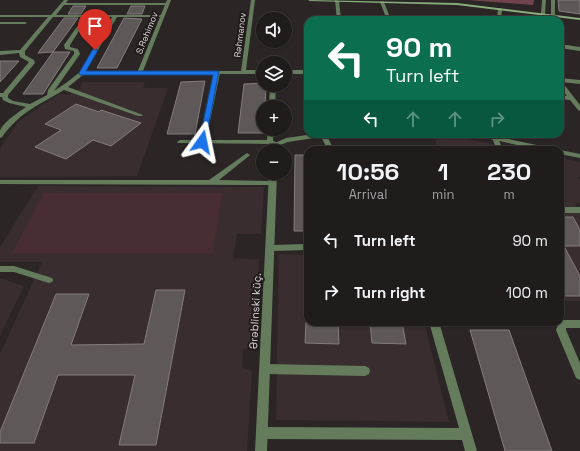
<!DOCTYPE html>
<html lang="en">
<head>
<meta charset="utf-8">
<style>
	:root { --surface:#201c1c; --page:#282525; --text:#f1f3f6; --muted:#a2a1a3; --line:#3d3a3b }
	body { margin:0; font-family:"Space Grotesk",sans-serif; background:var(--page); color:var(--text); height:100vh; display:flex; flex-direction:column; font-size:15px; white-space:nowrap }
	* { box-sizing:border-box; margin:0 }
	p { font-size:13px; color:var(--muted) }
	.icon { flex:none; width:22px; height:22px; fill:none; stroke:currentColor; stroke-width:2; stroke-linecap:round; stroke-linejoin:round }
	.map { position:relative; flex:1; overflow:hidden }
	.sheet { position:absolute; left:304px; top:146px; width:260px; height:180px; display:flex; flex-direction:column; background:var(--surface); border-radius:12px; box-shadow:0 1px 3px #0004,0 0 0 1px var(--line) }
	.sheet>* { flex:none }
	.top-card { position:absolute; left:304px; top:16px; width:260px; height:122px; border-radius:12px; box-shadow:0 1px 3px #0004,0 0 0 1px var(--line); background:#0b6e4f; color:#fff; overflow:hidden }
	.tools { position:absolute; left:256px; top:12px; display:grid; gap:8px }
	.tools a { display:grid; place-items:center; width:36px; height:36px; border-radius:50%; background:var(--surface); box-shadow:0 1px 3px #0004,0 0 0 1px var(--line); font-size:20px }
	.pin { position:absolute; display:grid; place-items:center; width:34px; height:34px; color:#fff; margin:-41px -17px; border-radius:50% 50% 50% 0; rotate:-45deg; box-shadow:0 0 4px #0007 }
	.pin .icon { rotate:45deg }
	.me { position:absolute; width:44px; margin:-22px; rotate:12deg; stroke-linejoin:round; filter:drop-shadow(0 0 3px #0008) }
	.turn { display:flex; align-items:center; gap:14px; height:84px; padding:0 16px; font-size:18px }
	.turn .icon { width:52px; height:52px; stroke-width:2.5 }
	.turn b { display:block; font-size:28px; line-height:34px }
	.lanes { display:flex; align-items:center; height:38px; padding:0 16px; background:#0003; justify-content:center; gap:20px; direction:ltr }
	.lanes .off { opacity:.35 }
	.eta { display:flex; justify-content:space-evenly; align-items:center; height:68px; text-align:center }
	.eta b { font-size:24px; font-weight:600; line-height:28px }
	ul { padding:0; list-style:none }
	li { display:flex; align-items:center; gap:12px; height:52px; padding:0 16px }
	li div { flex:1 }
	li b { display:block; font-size:15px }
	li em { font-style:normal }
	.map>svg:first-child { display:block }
</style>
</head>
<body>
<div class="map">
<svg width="580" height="451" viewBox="0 0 580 451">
	<rect width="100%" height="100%" fill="#2b2526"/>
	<g fill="#392d2f">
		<path d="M82,82H145L143,88H168L137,176L0,177V149L18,122L59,94L69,95L80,89Z"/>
		<path d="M435,134H443L521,150H437Z"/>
		<path d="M560,158L580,162V177H578L580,180V203H575L580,213V301H560Z"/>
		<path d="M38,186L264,187L261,234H237L233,258L259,259L255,346L243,349L242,367L252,371L247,451H0V354L42,262H0V247Z"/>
		<path d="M279,254L308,255V322H424L449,422L276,420Z"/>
		<path d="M0,278L24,286L0,336Z"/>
	</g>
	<path fill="#482e33" d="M44,193H222L213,253H12Z"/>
	<path fill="#71444d" d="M467,0H534L533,5Z"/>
	<g fill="#5f5859" stroke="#847c7d">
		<path d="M558,0H580V14L559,11Z"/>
		<path d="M73,6H86L81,14H68Z"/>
		<path d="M131,6H145L142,14H127Z"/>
		<path d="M64,18H78L53,52L38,53Z"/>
		<path d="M124,18L142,19L117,68H97Z"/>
		<path d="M53,52H70L43,94H23Z"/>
		<path d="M0,61H19L0,82Z"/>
		<path d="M205,81L195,134H167L181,82Z"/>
		<path d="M263,83V85H266L265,107H263V133H238L244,84Z"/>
		<path d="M76,104L99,112L101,110L141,123L111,146L93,140L66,159L35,147L61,130L45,124Z"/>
		<path d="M295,155H308V231H294Z"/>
		<path d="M560,217H573L580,230V246H564L580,276V296H560Z"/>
		<path d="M156,290H185L156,445H119L135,375H58L34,443H0V432L56,294H89L71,345L144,344Z"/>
		<path d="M306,322H338L339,344L305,343Z"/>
		<path d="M370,322H402L406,344L372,343Z"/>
		<path d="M470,330H509L552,451H505Z"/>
	</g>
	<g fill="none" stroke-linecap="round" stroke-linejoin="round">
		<g fill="#647c5c" fill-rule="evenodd">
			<path d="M64,0H68L66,3H169V5H64L56,15H164V16L162,17H117L86,71H140L143,73L142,74L83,75L68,87L143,115L142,116H138L64,90C39,105 20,112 2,137L0,138C0,136 0,133 0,131C3,122 19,112 26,107L9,103L3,100L2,97H0V93H3L29,62L20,57L19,53L0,55V51L20,50L48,17H0V15H51ZM53,17H84L64,45L65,49L74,51V54L48,90L47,95L30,104L13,101L8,98V95L35,63L34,60L25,55V51ZM88,17H112L80,72L66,83L54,91L80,54L78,49L70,47V45Z"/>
			<path d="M0,22H25L27,23L25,24H0Z"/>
			<path d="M217,71L220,73L206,140H267L268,129H274L273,141L279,143V145L270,144L178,143L177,142L180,140H199L214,73Z"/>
			<path d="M270,85H276L275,107H269Z"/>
			<path d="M320,134H326L334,150H328L320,135Z"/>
			<path d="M495,136L498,138L503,150H497L492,138Z"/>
			<path d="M247,153L250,155L249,156L219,180L272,181H275L276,183L275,185L0,184V180H209Z"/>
			<rect x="560" y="207" width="20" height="6"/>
			<path d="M308,244V250L270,251L267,250L266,248L267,246L270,245Z"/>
			<path d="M0,266H14L52,278L53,280L52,282L49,283L14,272H0Z"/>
			<path d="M563,320H580V328H566V330L580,363V380L576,378L556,330L559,322Z"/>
			<path d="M429,322H439L477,451H465L462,440L262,439L258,437L256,433L258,429L262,427L459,428Z"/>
			<path d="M265,364L365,366L369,368L370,371L369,374L365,376L265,374L261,372L260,369L261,366Z"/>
		</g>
		<g fill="#647c5c" fill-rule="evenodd">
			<path d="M167,0H171L143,71H241L251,0H255L246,70H263V74H138L137,73Z"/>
			<path d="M335,0L339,1L341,20H337Z"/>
			<path d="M542,0H546L545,14L543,15L541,14Z"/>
			<rect x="551" y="0" width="4" height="20"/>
			<path d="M382,1L384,2L391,20H387L380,2Z"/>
			<path d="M500,8L502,9L501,20H497L498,9Z"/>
			<path d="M560,44L580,47V51L560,48Z"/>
			<rect x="285" y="70" width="23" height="4"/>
			<path d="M560,78L580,80V84L562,82L580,105V111L578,110L570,100L560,99V95L567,96L560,87Z"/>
			<path d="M314,134H330L327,136L288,142L280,145L277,151H271L275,143L286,138Z"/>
			<path d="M473,134H485L551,148L554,150H541L476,136Z"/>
			<path d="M560,150L580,154V158L560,154Z"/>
			<path d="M269,173H277L267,451H255Z"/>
		</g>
		<path fill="#86ad7a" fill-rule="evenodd" d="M308,0L457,3L580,18V20L457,5L310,1Z"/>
	</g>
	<path fill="#1a73e8" stroke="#114b97" d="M93,49L98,50L86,71H219L205,144H202L199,142L213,75H80L79,73Z"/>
	<g text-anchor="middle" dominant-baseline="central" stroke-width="4" stroke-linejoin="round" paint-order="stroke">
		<g font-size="9" fill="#dedadb" stroke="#221b1c">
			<text transform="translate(147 33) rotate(-68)">S.Rəhimov</text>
			<text transform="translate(240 35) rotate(-83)">Rəhmanov</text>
		</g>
		<g font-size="11" fill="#dedadb" stroke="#221b1c">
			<text transform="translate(255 311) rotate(-87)">Ərəblinski küç.</text>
		</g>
	</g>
</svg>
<div class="tools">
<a><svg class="icon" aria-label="sound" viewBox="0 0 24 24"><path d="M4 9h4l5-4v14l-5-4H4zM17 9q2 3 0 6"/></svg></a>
<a><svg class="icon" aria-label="layers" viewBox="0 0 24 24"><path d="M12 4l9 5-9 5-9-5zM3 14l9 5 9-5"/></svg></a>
<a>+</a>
<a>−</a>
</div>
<div class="pin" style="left:95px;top:50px;background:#d93025"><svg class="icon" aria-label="arrive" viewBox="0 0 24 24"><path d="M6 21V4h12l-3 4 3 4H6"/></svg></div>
<svg class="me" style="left:202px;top:142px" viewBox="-20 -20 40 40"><path d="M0-17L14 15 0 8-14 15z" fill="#1a73e8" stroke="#fff" stroke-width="4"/></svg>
<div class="top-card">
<div class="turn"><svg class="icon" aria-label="left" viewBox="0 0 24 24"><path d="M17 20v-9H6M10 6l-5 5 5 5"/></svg><div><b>90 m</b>Turn left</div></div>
<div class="lanes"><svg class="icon" aria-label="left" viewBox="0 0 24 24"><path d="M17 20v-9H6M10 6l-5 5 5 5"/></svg><svg class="icon off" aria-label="ahead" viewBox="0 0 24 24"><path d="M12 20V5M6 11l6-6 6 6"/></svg><svg class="icon off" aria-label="ahead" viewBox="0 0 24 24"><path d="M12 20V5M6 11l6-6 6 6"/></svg><svg class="icon off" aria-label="right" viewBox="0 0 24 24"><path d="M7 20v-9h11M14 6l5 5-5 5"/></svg></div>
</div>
<section class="sheet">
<div class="eta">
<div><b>10:56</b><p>Arrival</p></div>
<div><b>1</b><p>min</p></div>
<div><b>230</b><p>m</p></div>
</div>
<ul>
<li><svg class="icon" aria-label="left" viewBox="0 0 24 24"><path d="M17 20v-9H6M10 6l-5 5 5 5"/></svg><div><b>Turn left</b></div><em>90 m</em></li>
<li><svg class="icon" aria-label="right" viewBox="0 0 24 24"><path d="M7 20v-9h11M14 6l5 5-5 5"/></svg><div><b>Turn right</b></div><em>100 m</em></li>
</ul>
</section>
</div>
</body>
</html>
